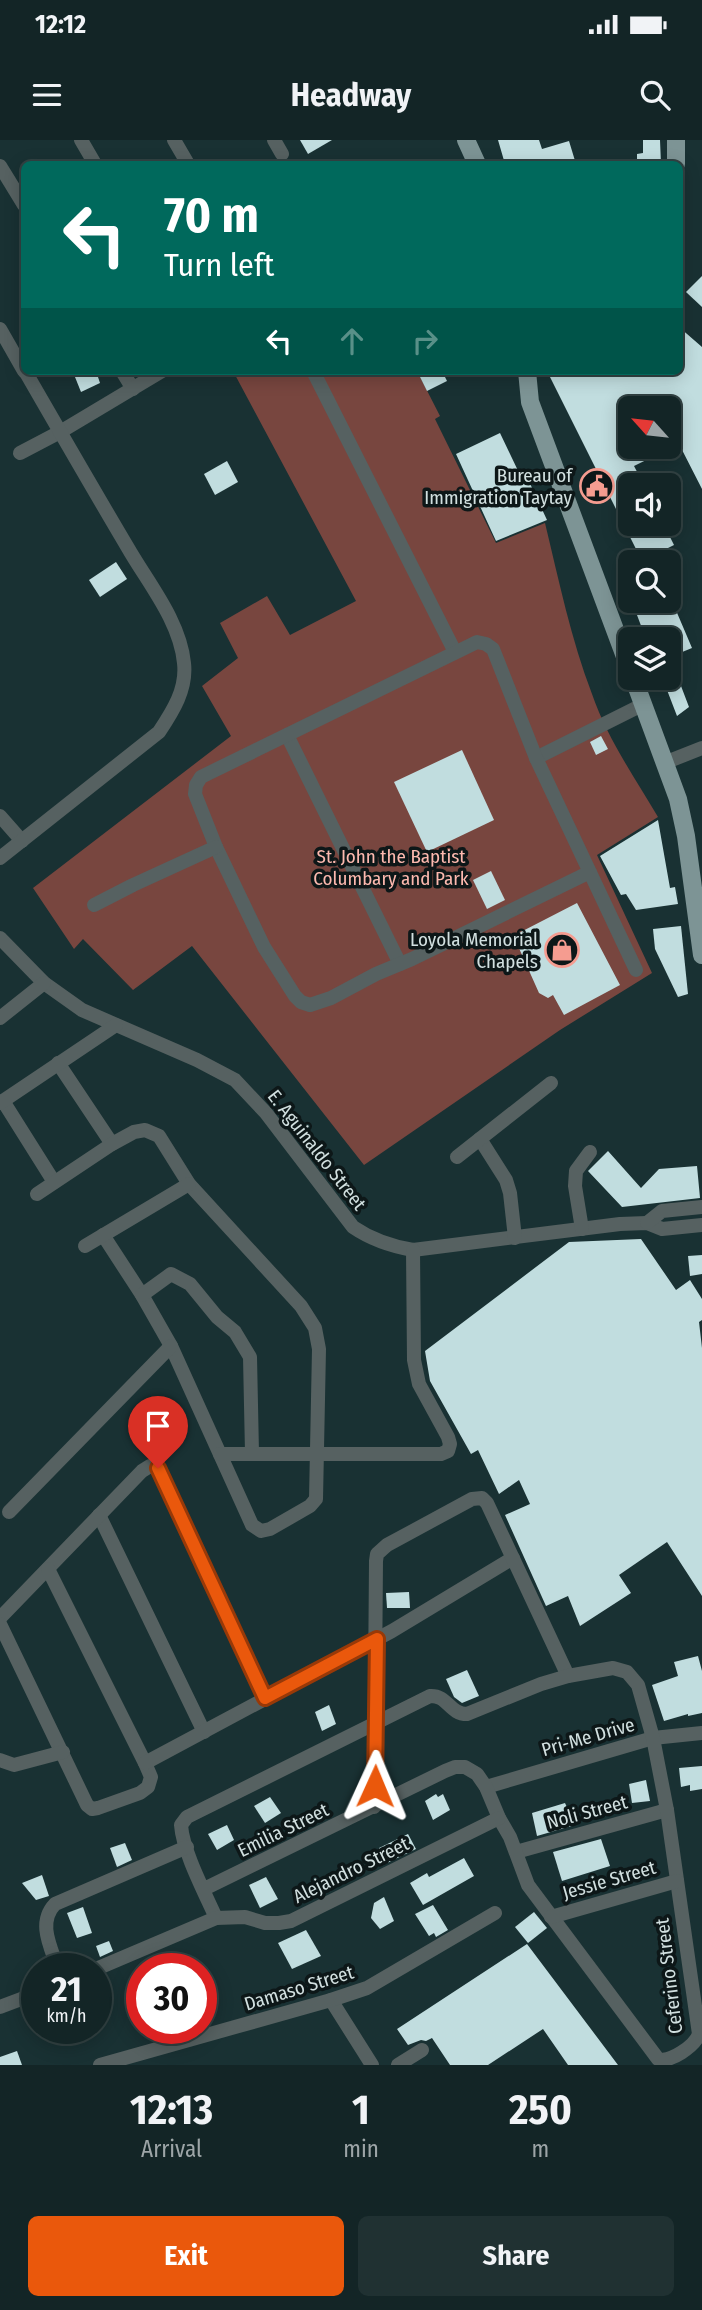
<!DOCTYPE html>
<html lang="en">
<head>
<meta charset="utf-8">
<style>
	:root { --surface:#132526; --page:#203132; --text:#f1f3f6; --muted:#9da5a7; --line:#324243; --accent:#ea580c }
	body { margin:0; font-family:"Fira Sans Condensed",sans-serif; background:var(--page); color:var(--text); height:100vh; display:flex; flex-direction:column; font-size:26px; white-space:nowrap }
	* { box-sizing:border-box; margin:0 }
	p { font-size:23px; color:var(--muted) }
	.icon { flex:none; width:38px; height:38px; fill:none; stroke:currentColor; stroke-width:2; stroke-linecap:round; stroke-linejoin:round }
	.map { position:relative; height:1925px; overflow:hidden }
	.drawer { display:flex; flex-direction:column; background:var(--surface); flex:1 }
	.drawer>* { flex:none }
	.top-card { position:absolute; left:21px; top:21px; width:662px; height:214px; border-radius:10px; box-shadow:0 4px 18px #0003,0 0 0 2px var(--line); background:#00695c; color:#fff; overflow:hidden }
	.needle { width:46px; rotate:297deg }
	.controls { position:absolute; left:618px; top:256px; display:grid; gap:14px }
	.controls a { display:grid; place-items:center; width:63px; height:63px; border-radius:10px; background:var(--surface); box-shadow:0 4px 18px #0003,0 0 0 2px var(--line); font-size:35px }
	.speed { position:absolute; left:21px; top:1813px; display:flex; gap:14px; font-size:35px; font-weight:700; text-align:center }
	.speed>* { display:grid; place-content:center; width:91px; height:91px; border-radius:50%; background:var(--surface); box-shadow:0 4px 18px #0003,0 0 0 2px var(--line); line-height:1 }
	.speed small { font-size:18px; font-weight:400 }
	.speed .limit { border:10px solid #d22; background:#fff; color:#111 }
	.pin { position:absolute; display:grid; place-items:center; width:60px; height:60px; color:#fff; margin:-72px -30px; border-radius:50% 50% 50% 0; rotate:-45deg; box-shadow:0 0 7px #0007 }
	.pin .icon { rotate:45deg }
	.me { position:absolute; width:77px; margin:-38px; rotate:1deg; stroke-linejoin:round; filter:drop-shadow(0 0 5px #0008) }
	.turn { display:flex; align-items:center; gap:24px; height:147px; padding:0 28px; font-size:32px }
	.turn .icon { width:91px; height:91px; stroke-width:2.5 }
	.turn b { display:block; font-size:49px; line-height:60px }
	.lanes { display:flex; align-items:center; height:66px; padding:0 28px; background:#0003; justify-content:center; gap:35px; direction:ltr }
	.lanes .off { opacity:.35 }
	.eta { display:flex; justify-content:space-evenly; align-items:center; height:119px; text-align:center }
	.eta b { font-size:42px; font-weight:700; line-height:49px }
	.action { display:flex; gap:14px; margin-top:auto; padding:14px 28px }
	.action a { flex:1; height:80px; border-radius:10px; background:var(--accent); color:#fff; font-size:28px; font-weight:700; line-height:80px; text-align:center }
	.action a+a { background:var(--page); color:var(--text) }
	.status { display:flex; justify-content:space-between; align-items:center; height:49px; padding:0 35px; background:var(--surface); direction:ltr }
	.status svg { height:19px; fill:currentColor }
	header { display:flex; justify-content:space-between; align-items:center; height:91px; padding:0 28px; background:var(--surface); font-size:32px; font-weight:700 }
	.map>svg:first-child { display:block }
</style>
</head>
<body>
<div class="status"><b>12:12</b><svg viewBox="0 0 49 12"><path d="M0 12V9h3v3zM5 12V6h3v6zM10 12V3h3v9zM15 12V0h3v12zM26 1h20v11H26zM47 4h2v5h-2z"/></svg></div>
<header><svg class="icon" aria-label="menu" viewBox="0 0 24 24"><path d="M4 6h16M4 12h16M4 18h16"/></svg>Headway<svg class="icon" aria-label="search" viewBox="0 0 24 24"><circle cx="10" cy="10" r="6"/><path d="M15 15l6 6"/></svg></header>
<div class="map">
<svg width="702" height="1925" viewBox="0 0 702 1925">
	<rect width="100%" height="100%" fill="#193133"/>
	<path fill="#78463f" d="M233,231H417L440,276L435,279L496,403L545,383C559,441 571,499 592,554C607,598 635,638 658,677L597,715L652,833L560,890L364,1025L192,806L133,850L83,799L74,809L33,748L231,596L202,546L238,518L220,483L267,456L290,495L356,461Z"/>
	<g fill="#c1dddf" fill-rule="evenodd">
		<path d="M300,0H332L308,14Z"/>
		<path d="M498,0H539L542,9L569,1L576,24H505Z"/>
		<path d="M643,0H660L661,24H637V14L643,13Z"/>
		<path d="M702,136V167L686,152Z"/>
		<path d="M679,187L702,207V349L679,304L634,326L644,345H630V383H663L674,405L642,421L547,231H679ZM630,268H668V306H630Z"/>
		<path d="M86,231H96L100,243L81,252L75,237Z"/>
		<path d="M417,231H442L447,241L427,251Z"/>
		<path d="M500,293L521,337L526,335L547,380L496,401L456,314Z"/>
		<path d="M227,321L238,342L215,355L204,334Z"/>
		<path d="M116,422L127,439L100,457L89,440Z"/>
		<path d="M672,461L692,508L670,517L689,567L677,576L662,537H668V499H646L637,475Z"/>
		<path d="M601,596L608,609L596,615L590,602Z"/>
		<path d="M462,610L494,680L427,712L394,642Z"/>
		<path d="M658,680L670,748L675,747L678,764L636,770L626,754L621,755L600,716Z"/>
		<path d="M491,731L505,760L487,769L473,740Z"/>
		<path d="M577,763L620,845L564,875L553,855L548,858L539,853L518,806L516,808L511,797Z"/>
		<path d="M681,786L688,854L678,857L655,809L653,789Z"/>
		<path d="M608,1011L641,1048L659,1029L697,1026L700,1058L622,1067L588,1031Z"/>
		<path d="M641,1099L676,1150L690,1140L702,1159V1180L699,1182L702,1208V1456L667,1402L619,1435L631,1453L580,1486L568,1456L546,1466L505,1375L530,1364L519,1340L499,1354L478,1310L471,1314L430,1241L425,1211L569,1102Z"/>
		<path d="M702,1115V1134L690,1136L688,1116Z"/>
		<path d="M409,1452L410,1468H387L386,1453Z"/>
		<path d="M698,1516L702,1531V1573L688,1576V1574L664,1581L652,1545L678,1536L674,1522Z"/>
		<path d="M467,1530L479,1556L462,1563L454,1557L446,1539Z"/>
		<path d="M329,1565L336,1584L322,1591L315,1572Z"/>
		<path d="M702,1626V1649L690,1651V1645L681,1647L679,1628Z"/>
		<path d="M646,1640L650,1661L632,1663L629,1644Z"/>
		<path d="M436,1654L438,1657L443,1654L450,1670L433,1680L425,1661Z"/>
		<path d="M270,1657L281,1673L265,1683L254,1666Z"/>
		<path d="M565,1663L575,1685L537,1696L532,1673Z"/>
		<path d="M227,1685L234,1700L217,1710L208,1694Z"/>
		<path d="M408,1694L416,1709L385,1724L379,1714V1708Z"/>
		<path d="M601,1699L610,1726L562,1741L553,1712Z"/>
		<path d="M125,1703L132,1720L117,1727L110,1708Z"/>
		<path d="M464,1718L474,1736L423,1765L410,1743L427,1733L429,1737Z"/>
		<path d="M42,1735L49,1756L36,1760L22,1743Z"/>
		<path d="M266,1737L278,1759L260,1768L249,1745Z"/>
		<path d="M384,1757L394,1781L380,1789L371,1778L374,1763Z"/>
		<path d="M433,1765L448,1790L436,1797L434,1793L429,1796L415,1774Z"/>
		<path d="M83,1767L92,1793L77,1798L67,1773Z"/>
		<path d="M534,1772L547,1788L528,1803L515,1787Z"/>
		<path d="M306,1790L321,1816L292,1829L278,1803Z"/>
		<path d="M109,1801L113,1811L100,1817L96,1806Z"/>
		<path d="M527,1804L618,1925H568L543,1889L488,1925H450L432,1898L426,1901L421,1900L408,1905L397,1889Z"/>
		<path d="M17,1911L22,1925H0V1917Z"/>
	</g>
	<g fill="none" stroke-linecap="round" stroke-linejoin="round">
		<g stroke="#566161" stroke-width="14">
			<path d="M81,0L95,24"/>
			<path d="M174,0L188,24"/>
			<path d="M274,0L282,14"/>
			<path d="M0,26L24,65"/>
			<path d="M0,189L24,231"/>
			<path d="M122,231L133,249"/>
			<path d="M313,231L455,512"/>
			<path d="M20,313L60,292L162,231"/>
			<path d="M287,595L400,824"/>
			<path d="M536,618L642,565"/>
			<path d="M664,623L702,608"/>
			<path d="M0,676L22,701"/>
			<path d="M0,718L159,592C173,571 187,549 184,523C180,481 148,443 128,408C93,349 59,290 25,231"/>
			<path d="M590,732L412,819L376,834L331,858L310,865L301,862L295,856L264,807L216,707L195,654L196,645L201,637L477,502L486,504L493,509L536,618L636,830"/>
			<path d="M94,765L133,745L216,707"/>
			<path d="M0,798L44,843L82,870L197,920L235,940L266,973L353,1087C372,1100 390,1106 413,1110L620,1084L647,1083L662,1089L702,1085"/>
			<path d="M0,878L44,843"/>
			<path d="M58,923L112,1004"/>
			<path d="M3,961L54,1042"/>
			<path d="M0,963L116,885"/>
			<path d="M480,999L506,1040L510,1053L515,1098"/>
			<path d="M457,1017L551,943"/>
			<path d="M37,1054L112,1004L134,992L145,990L159,996L189,1044L301,1166L315,1188L319,1209L316,1359L310,1366L270,1389L261,1391L252,1385L171,1206L142,1155L103,1095"/>
			<path d="M647,1083L662,1071L702,1067"/>
			<path d="M582,1089L575,1046L576,1031L590,1012"/>
			<path d="M85,1106L189,1044"/>
			<path d="M142,1155L171,1134L190,1144L217,1177L235,1192L250,1217L252,1313"/>
			<path d="M220,1314H441L448,1311L450,1304L448,1297L419,1244L414,1220L413,1110"/>
			<path d="M9,1372L171,1206"/>
			<path d="M99,1375L204,1592"/>
			<path d="M0,1478L142,1331L150,1326L158,1328L265,1558"/>
			<path d="M0,1484L87,1665L92,1669L98,1668L140,1653L148,1647L151,1637L145,1623L48,1429"/>
			<path d="M0,1620L14,1625L63,1612"/>
			<path d="M145,1623L392,1491L513,1418"/>
			<path d="M486,1647L653,1598L702,1593"/>
			<path d="M374,1667L376,1421L377,1414L387,1405L472,1359L482,1358L487,1363L568,1536"/>
			<path d="M516,1712L667,1670"/>
			<path d="M204,1749L445,1631L455,1627H465L477,1634L486,1647L499,1678L510,1697L528,1745L658,1919C670,1923 695,1906 699,1894L667,1670L653,1598L638,1545L627,1532L613,1528L568,1536L541,1544L467,1574C449,1574 448,1555 430,1556L187,1677L181,1685C183,1712 205,1753 216,1778"/>
			<path d="M551,1777L677,1741"/>
			<path d="M58,1829C51,1807 37,1783 55,1764L187,1707"/>
			<path d="M96,1829L216,1778L245,1777L265,1783H279L291,1781L499,1678"/>
			<path d="M331,1860L372,1925"/>
			<path d="M0,1867L37,1853"/>
			<path d="M100,1925L331,1860L367,1848L495,1773"/>
			<path d="M398,1925L422,1910"/>
		</g>
		<g stroke="#7d9495" stroke-width="18">
			<path d="M466,0L477,24"/>
			<path d="M676,0V24"/>
			<path d="M527,231L530,262L630,530"/>
			<path d="M633,537L678,659L686,696L702,815"/>
		</g>
	</g>
	<g fill="none" stroke-linecap="round" stroke-linejoin="round">
		<g stroke="#983908" stroke-width="18">
			<path id="route" d="M158,1328L265,1558L377,1499L375,1646"/>
		</g>
		<use href="#route" stroke="#ea580c" stroke-width="12"/>
	</g>
	<defs>
		<g id="civic-ring" transform="scale(1.75)"><circle r="9.5" fill="#0d1718" stroke="#f59c90" stroke-width="1.5"/><path d="M-.6-6.5H3V-4.5H.6V-3L4-1V1h2V6H-6V1h2V-1L-.6-3ZM-1.2 2.5V6h2.4V2.5Z" fill="#f59c90"/></g>
		<g id="shop-ring" transform="scale(1.75)"><circle r="9.5" fill="#0d1718" stroke="#f59c90" stroke-width="1.5"/><path d="M-5-2.5h2.3a2.7 3.5 0 0 1 5.4 0H5L5.5 6h-11ZM-1.5-2.5h3a1.5 2.3 0 0 0-3 0Z" fill="#f59c90"/></g>
	</defs>
	<g fill-rule="evenodd">
		<use href="#civic-ring" x="597" y="346"/>
		<use href="#shop-ring" x="562" y="810"/>
	</g>
	<g text-anchor="middle" dominant-baseline="central" stroke-width="7" stroke-linejoin="round" paint-order="stroke">
		<g font-size="19" fill="#d2e0e0" stroke="#0d1718" text-anchor="end">
			<text x="572" y="335">Bureau of<tspan x="572" dy="22">Immigration Taytay</tspan></text>
			<text x="538" y="799">Loyola Memorial<tspan x="538" dy="22">Chapels</tspan></text>
		</g>
		<g font-size="19" fill="#fdb9af" stroke="#0d1718">
			<text x="391" y="716">St. John the Baptist<tspan x="391" dy="22">Columbary and Park</tspan></text>
		</g>
		<g font-size="19" fill="#d2e0e0" stroke="#0d1718">
			<text transform="translate(317 1010) rotate(52)">E. Aguinaldo Street</text>
			<text transform="translate(588 1597) rotate(-16)">Pri-Me Drive</text>
			<text transform="translate(587 1672) rotate(-15)">Noli Street</text>
			<text transform="translate(283 1690) rotate(-26)">Emilia Street</text>
			<text transform="translate(351 1730) rotate(-26)">Alejandro Street</text>
			<text transform="translate(609 1740) rotate(-16)">Jessie Street</text>
			<text transform="translate(669 1836) rotate(-97)">Ceferino Street</text>
			<text transform="translate(299 1848) rotate(-17)">Damaso Street</text>
		</g>
	</g>
</svg>
<div class="controls">
<a><svg class="needle" viewBox="-14 -14 28 28"><path d="M0-13l5 13h-10z" fill="#e53935"/><path d="M0 13l5-13h-10z" fill="#9da5a7"/></svg></a>
<a><svg class="icon" aria-label="sound" viewBox="0 0 24 24"><path d="M4 9h4l5-4v14l-5-4H4zM17 9q2 3 0 6"/></svg></a>
<a><svg class="icon" aria-label="search" viewBox="0 0 24 24"><circle cx="10" cy="10" r="6"/><path d="M15 15l6 6"/></svg></a>
<a><svg class="icon" aria-label="layers" viewBox="0 0 24 24"><path d="M12 4l9 5-9 5-9-5zM3 14l9 5 9-5"/></svg></a>
</div>
<div class="speed"><div>21<small>km/h</small></div><div class="limit">30</div></div>
<div class="pin" style="left:158px;top:1328px;background:#d93025"><svg class="icon" aria-label="arrive" viewBox="0 0 24 24"><path d="M6 21V4h12l-3 4 3 4H6"/></svg></div>
<svg class="me" style="left:375px;top:1646px" viewBox="-20 -20 40 40"><path d="M0-17L14 15 0 8-14 15z" fill="#ea580c" stroke="#fff" stroke-width="4"/></svg>
<div class="top-card">
<div class="turn"><svg class="icon" aria-label="left" viewBox="0 0 24 24"><path d="M17 20v-9H6M10 6l-5 5 5 5"/></svg><div><b>70 m</b>Turn left</div></div>
<div class="lanes"><svg class="icon" aria-label="left" viewBox="0 0 24 24"><path d="M17 20v-9H6M10 6l-5 5 5 5"/></svg><svg class="icon off" aria-label="ahead" viewBox="0 0 24 24"><path d="M12 20V5M6 11l6-6 6 6"/></svg><svg class="icon off" aria-label="right" viewBox="0 0 24 24"><path d="M7 20v-9h11M14 6l5 5-5 5"/></svg></div>
</div>
</div>
<section class="drawer">
<div class="eta">
<div><b>12:13</b><p>Arrival</p></div>
<div><b>1</b><p>min</p></div>
<div><b>250</b><p>m</p></div>
</div>
<div class="action"><a>Exit</a><a>Share</a></div>
</section>
</body>
</html>
